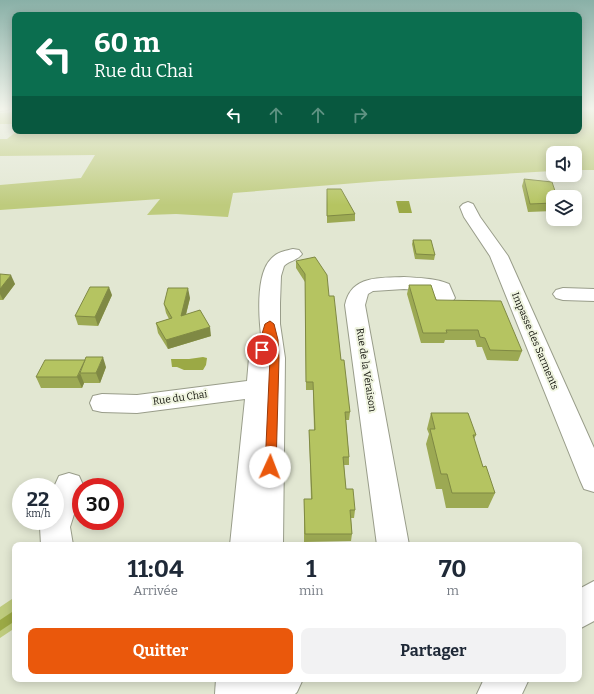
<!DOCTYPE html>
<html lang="fr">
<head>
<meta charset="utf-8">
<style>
	:root { --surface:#fff; --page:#f2f2f3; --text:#1f2937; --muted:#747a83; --accent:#ea580c }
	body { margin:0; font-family:Bitter,serif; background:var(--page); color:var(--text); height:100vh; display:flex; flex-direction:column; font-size:15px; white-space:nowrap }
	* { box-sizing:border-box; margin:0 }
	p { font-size:13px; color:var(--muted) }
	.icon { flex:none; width:22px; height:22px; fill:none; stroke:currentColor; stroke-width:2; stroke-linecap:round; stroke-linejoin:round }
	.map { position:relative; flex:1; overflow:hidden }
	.sheet { position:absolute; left:12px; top:542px; width:570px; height:140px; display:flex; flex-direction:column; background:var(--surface); border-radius:8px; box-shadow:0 2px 10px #0003 }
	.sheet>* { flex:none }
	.banner { position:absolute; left:12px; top:12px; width:570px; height:122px; border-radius:8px; box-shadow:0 2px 10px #0003; background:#0b6e4f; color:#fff; overflow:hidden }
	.fabs { position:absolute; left:546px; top:146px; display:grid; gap:8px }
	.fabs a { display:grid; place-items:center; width:36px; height:36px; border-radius:8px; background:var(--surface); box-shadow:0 2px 10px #0003; font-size:20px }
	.speed { position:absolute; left:12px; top:478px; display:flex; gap:8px; font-size:20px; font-weight:700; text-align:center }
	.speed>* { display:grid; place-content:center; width:52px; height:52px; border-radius:50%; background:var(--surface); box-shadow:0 2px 10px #0003; line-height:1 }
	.speed small { font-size:10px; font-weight:400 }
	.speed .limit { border:6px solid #d22; background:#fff; color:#111 }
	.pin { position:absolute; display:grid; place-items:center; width:34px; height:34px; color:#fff; margin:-17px; border:2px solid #fff; border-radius:50%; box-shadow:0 1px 4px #0007 }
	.me { position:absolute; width:44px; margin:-22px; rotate:2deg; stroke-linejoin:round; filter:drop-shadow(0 0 3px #0008) }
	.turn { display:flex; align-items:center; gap:14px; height:84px; padding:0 16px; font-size:18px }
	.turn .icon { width:52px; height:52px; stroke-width:2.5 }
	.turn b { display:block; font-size:28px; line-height:34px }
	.lanes { display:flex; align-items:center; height:38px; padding:0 16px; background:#0003; justify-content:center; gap:20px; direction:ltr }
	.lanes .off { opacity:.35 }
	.eta { display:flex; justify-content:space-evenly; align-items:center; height:68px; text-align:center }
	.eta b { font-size:24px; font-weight:700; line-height:28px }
	.cta { display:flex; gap:8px; margin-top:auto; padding:8px 16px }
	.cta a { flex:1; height:46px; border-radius:8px; background:var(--accent); color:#fff; font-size:16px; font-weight:700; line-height:46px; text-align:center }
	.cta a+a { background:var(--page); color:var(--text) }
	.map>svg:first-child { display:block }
</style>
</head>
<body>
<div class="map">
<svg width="594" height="694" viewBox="0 0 594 694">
	<rect width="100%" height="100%" fill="#e2e7d2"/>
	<g fill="#becb7d">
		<path d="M579,108H594V170H575V153H553V171L381,181L233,193L228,217L176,214L147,215L160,199L0,210V185L81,178L95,155L0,156V139H7L17,131H579Z"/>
		<path d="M15,112V124H0V113Z"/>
		<path d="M15,597V628L0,638V607Z"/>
	</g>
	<g fill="#9ba945">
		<path d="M396,201H409L412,213H399Z"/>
		<path d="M203,357L207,358L206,365L203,370H184L177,367H172L171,359H189Z"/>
	</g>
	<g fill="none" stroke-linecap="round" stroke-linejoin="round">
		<path fill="#9ba945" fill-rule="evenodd" d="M15,610V621L0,631V620Z"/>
		<g stroke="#999d8a" stroke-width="2">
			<g id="minor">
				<path d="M0,108H9L8,110L0,111Z"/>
				<path d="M468,202L473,204L480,217L508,256L594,448V492L584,489L580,480L490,256L464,217L460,207L463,204Z"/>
				<path d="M293,249L299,250L302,254C298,260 289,261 284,266L281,276L280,303V324L285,358L283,545H230L245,399L137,413L102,412L93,410L90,403L93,396L102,394L137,395L247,381L249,358L254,345L262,343C259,321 255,275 271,259C277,252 285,251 293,249Z"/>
				<path d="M404,277C419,278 435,278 449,284L455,298L452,302L445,304L438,302L432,291L404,289L373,291L368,294L365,305L409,545H377L345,305C351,275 380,278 404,277Z"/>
				<path d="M563,288L594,289V301L563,300L556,298L553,294L556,290Z"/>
				<path d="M69,473L79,476L83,485L81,487V492L70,527L73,545H41L40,527L42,521H55L54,487L59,476Z"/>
				<path d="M594,581V621L579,629V589Z"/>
				<path d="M216,679H303L297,692L295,694H215Z"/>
				<path d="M484,679H529L522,694H477Z"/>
			</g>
		</g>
		<use href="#minor" fill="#fff" fill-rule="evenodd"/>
	</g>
	<g fill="#9ca953">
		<path d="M524,179L553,197V211L528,212L522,186Z"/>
		<path d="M327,196L355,214V221L327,223Z"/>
		<path d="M413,240L435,255L434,260L415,259L412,244Z"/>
		<path d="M296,261L329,296L341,360L350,412L349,420H346L349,457V465H344L346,489L355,510L354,518H351L352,534L351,541L304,542V499H311L309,430H314L313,390H306L305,282L296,268Z"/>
		<path d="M0,274L15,284L3,300H0Z"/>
		<path d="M409,285L436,300L522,351L518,361L487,360L482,347H477L475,340H445L444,343H421L407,294Z"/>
		<path d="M112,295L98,326L78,325L75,316Z"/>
		<path d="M190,298L186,315L211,336L168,349L158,333L156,323L169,319L166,313L164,304Z"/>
		<path d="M106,367L100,383H84L82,388H41L36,377Z"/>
		<path d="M431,413L476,435L474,439L483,467L495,493L488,508H446L442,489H436L426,444L429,434L427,429Z"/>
	</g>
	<g fill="#7f8944">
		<path d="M11,275L15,284L3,300L0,294V289Z"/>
		<path d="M109,287L112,295L98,326L95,317Z"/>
		<path d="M188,288L190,298L183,325L181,316Z"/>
		<path d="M210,327L211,336L168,349L166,340Z"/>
		<path d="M103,357L106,367L100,383L96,373Z"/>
		<path d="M80,373L84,383L82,388L77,377Z"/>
	</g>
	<g fill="#b5c461" stroke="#7f8944">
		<path d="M524,179L552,182L557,197H553V203L530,204Z"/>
		<path d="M327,189H341L355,214L327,216Z"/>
		<path d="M413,240H431L435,255L416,254Z"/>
		<path d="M315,257L327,275L329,296H334L341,360H344L350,412H345L349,457H343L346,489H353L355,510H350L352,534H305L304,499H312L309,430H315L313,382H306L305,274L296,261Z"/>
		<path d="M0,274L11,275L0,289Z"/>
		<path d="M409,285H431L436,300L501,301L522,351L490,350L485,338L480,337L478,330H446L447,333H423Z"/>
		<path d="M90,287H109L95,317L75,316Z"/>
		<path d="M168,288H188L181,316L200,310L210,327L166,340L156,323L172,318L164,304Z"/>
		<path d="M86,357H103L96,373H80Z"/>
		<path d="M45,360H85L77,377H36Z"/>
		<path d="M431,413H468L476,435H473L483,467L486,466L495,493H452L447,474H441L430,429H435Z"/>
	</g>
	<linearGradient id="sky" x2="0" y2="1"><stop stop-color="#89b0a7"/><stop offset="0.53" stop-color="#f2f4eb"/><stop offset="1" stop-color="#f2f4eb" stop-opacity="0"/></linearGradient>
	<rect width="594" height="205" fill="url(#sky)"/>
	<path fill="#ea580c" stroke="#983908" d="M270,321L274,324L278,340L279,358L276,467L274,470L270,472L266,470L265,467L270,358L269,341L265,352L262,353L257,350L265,324Z"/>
	<g text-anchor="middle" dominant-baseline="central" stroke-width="4" stroke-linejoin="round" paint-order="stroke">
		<g font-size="10" fill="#10110a" stroke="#eff4df">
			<text transform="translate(535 341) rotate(67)">Impasse des Sarments</text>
			<text transform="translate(366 370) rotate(81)">Rue de la Véraison</text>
			<text transform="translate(180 398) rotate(-8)">Rue du Chai</text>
		</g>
	</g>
</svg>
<div class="fabs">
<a><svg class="icon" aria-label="sound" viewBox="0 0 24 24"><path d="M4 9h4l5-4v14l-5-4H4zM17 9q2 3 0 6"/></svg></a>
<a><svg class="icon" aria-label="layers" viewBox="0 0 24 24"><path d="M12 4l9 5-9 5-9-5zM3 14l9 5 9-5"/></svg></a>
</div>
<div class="speed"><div>22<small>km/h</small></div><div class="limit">30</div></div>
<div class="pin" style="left:262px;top:350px;background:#d93025"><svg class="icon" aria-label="arrive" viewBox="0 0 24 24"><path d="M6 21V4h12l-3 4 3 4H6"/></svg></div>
<svg class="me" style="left:270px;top:467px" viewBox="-20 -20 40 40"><circle r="19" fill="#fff"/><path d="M0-13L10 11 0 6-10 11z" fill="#ea580c"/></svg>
<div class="banner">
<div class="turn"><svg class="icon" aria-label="left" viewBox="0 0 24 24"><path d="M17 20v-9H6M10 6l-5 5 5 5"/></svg><div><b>60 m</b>Rue du Chai</div></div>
<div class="lanes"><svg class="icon" aria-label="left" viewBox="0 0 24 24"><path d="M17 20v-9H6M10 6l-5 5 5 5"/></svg><svg class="icon off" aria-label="ahead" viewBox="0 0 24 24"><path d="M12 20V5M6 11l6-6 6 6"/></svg><svg class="icon off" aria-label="ahead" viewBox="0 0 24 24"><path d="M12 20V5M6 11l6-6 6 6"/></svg><svg class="icon off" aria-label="right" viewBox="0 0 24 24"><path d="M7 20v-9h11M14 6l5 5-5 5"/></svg></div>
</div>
<section class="sheet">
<div class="eta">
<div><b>11:04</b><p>Arrivée</p></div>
<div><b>1</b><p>min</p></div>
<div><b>70</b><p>m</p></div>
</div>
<div class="cta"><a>Quitter</a><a>Partager</a></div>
</section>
</div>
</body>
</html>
